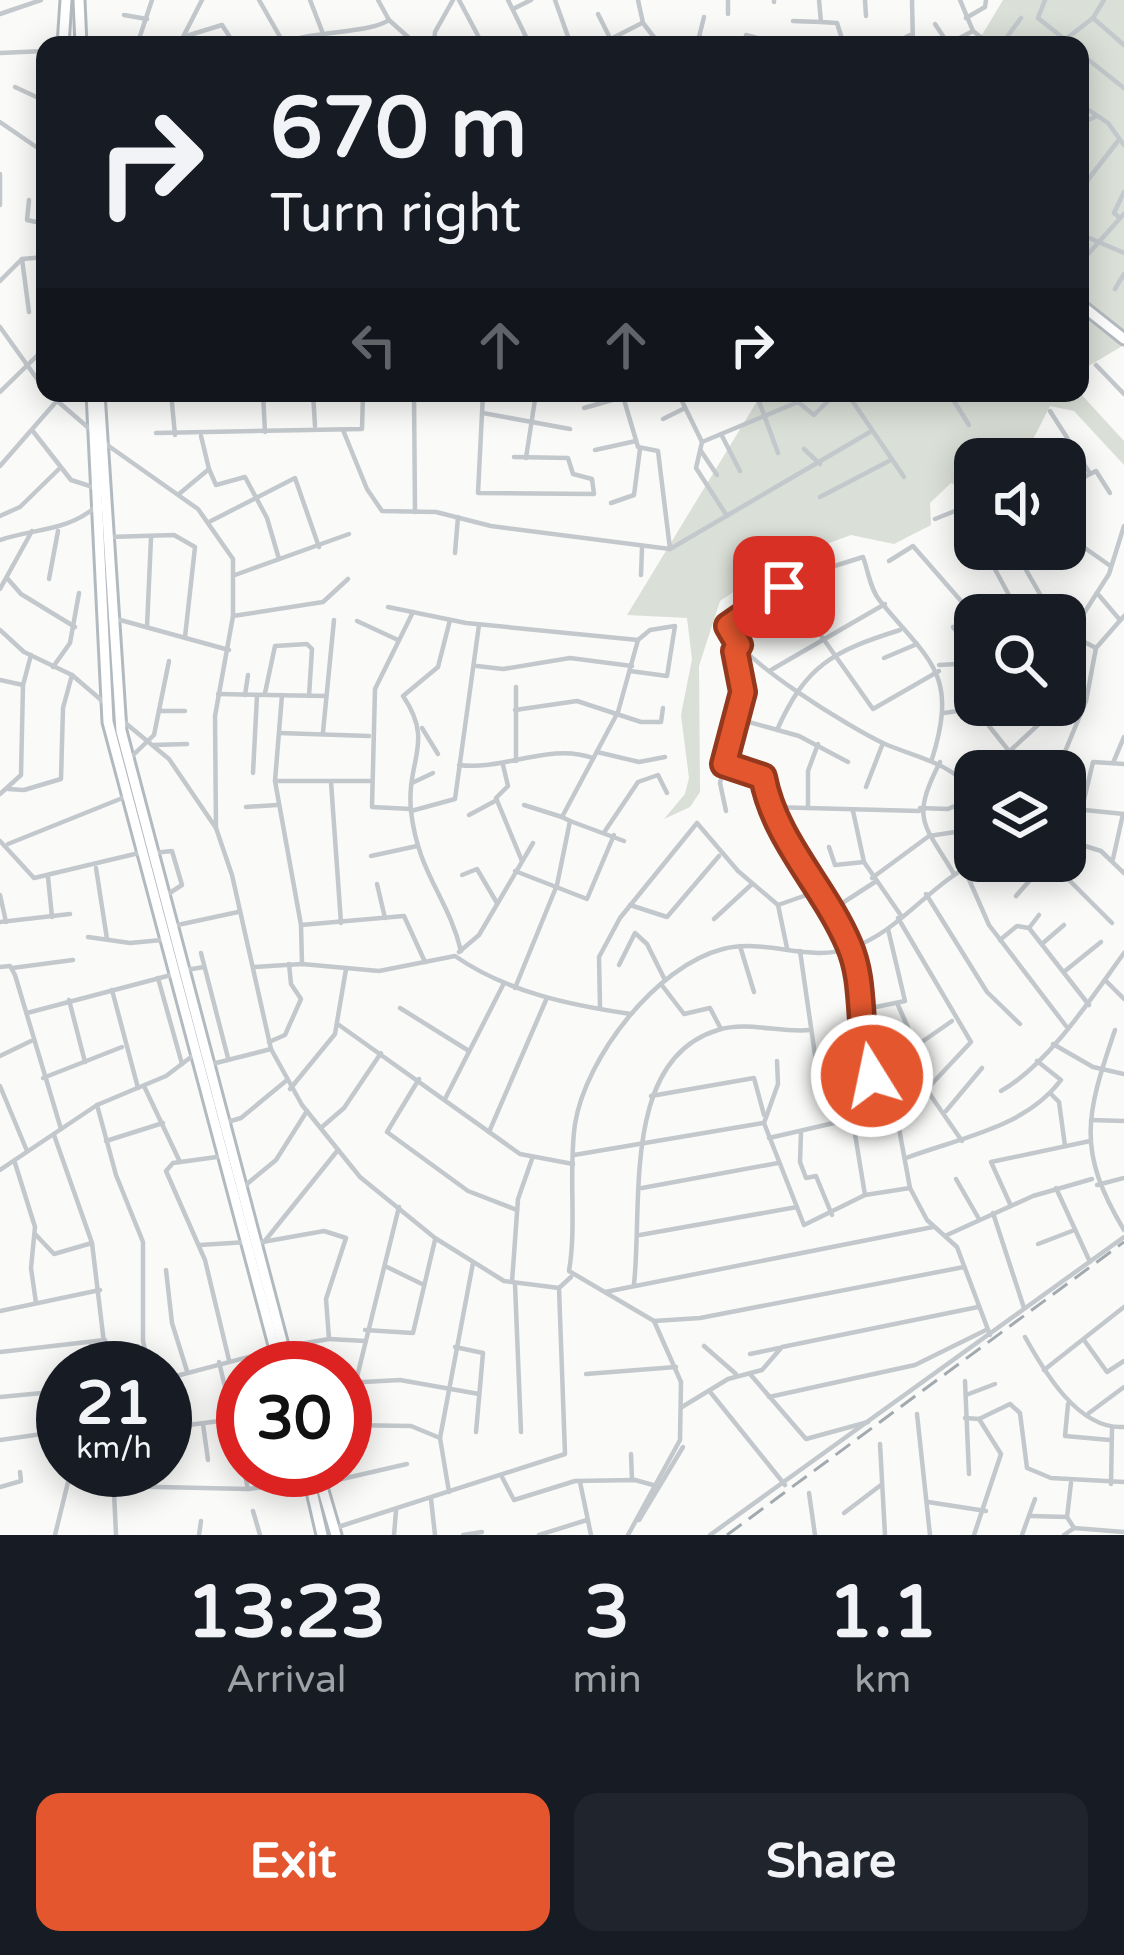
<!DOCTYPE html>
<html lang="en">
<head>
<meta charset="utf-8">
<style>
	:root { --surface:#171b24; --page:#20242c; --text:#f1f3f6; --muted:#9ea1a6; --accent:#e4572e }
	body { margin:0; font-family:"Varela Round",sans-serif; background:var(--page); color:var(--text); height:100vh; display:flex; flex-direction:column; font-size:45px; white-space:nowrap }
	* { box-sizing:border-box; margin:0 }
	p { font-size:39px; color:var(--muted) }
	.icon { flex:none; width:66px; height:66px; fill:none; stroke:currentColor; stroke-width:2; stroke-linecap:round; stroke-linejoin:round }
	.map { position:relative; height:1535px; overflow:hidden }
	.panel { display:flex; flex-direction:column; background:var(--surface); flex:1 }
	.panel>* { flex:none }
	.guide { position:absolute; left:36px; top:36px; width:1053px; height:366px; border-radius:24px; box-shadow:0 6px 30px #0003; background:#171b24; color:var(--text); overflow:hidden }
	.tools { position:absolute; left:954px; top:438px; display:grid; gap:24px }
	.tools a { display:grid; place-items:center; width:132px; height:132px; border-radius:24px; background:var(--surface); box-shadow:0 6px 30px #0003; font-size:60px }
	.speed { position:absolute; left:36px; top:1341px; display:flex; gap:24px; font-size:60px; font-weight:700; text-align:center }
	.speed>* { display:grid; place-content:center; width:156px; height:156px; border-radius:50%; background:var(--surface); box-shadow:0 6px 30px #0003; line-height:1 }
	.speed small { font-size:30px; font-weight:400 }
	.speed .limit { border:18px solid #d22; background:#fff; color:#111 }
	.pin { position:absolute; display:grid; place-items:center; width:102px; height:102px; color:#fff; margin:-51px; border-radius:24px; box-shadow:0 6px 18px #0006 }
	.me { position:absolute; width:132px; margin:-66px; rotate:350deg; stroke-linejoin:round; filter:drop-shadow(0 0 9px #0008) }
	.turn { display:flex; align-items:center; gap:42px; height:252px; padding:0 36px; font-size:54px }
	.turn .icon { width:156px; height:156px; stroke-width:2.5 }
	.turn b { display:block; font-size:84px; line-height:102px }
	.lanes { display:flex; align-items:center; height:114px; padding:0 36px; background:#0003; justify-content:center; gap:60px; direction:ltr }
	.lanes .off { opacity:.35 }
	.eta { display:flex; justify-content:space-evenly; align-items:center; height:204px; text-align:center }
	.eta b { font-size:72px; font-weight:700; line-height:84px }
	.action { display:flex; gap:24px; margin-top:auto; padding:24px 36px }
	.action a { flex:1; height:138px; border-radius:24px; background:var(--accent); color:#fff; font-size:48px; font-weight:700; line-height:138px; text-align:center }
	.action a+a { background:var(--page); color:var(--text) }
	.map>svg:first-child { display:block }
</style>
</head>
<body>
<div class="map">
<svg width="1124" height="1535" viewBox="0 0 1124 1535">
	<rect width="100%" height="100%" fill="#fafaf8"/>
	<g fill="#dadfd7">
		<path d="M1003,0H1124V345L1080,371V45H976Z"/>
		<path d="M762,393H1080L1124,441V465L1074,411L1050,406C1026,452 1030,459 975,459V487L969,491L951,483L930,503L931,525L894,544L851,535L780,561L720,601L699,666L700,792L690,807L664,819L685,794L689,778L681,715L692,659L687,618L627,615Z"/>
	</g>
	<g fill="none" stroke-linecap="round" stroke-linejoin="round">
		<g stroke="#b3babf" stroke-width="15">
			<g id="secondary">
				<path d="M79,0L81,45"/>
				<path d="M63,45L66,0"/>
				<path d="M1080,304L1124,339"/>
				<path d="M92,393L108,722L280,1368"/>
				<path d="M99,393L121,731L289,1368"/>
				<path d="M307,1470L322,1535"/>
				<path d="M317,1470L336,1535"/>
			</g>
		</g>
		<g stroke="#c3c8cc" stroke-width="4.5">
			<path d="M259,0L283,42"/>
			<path d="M310,0L322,31"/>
			<path d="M378,0L389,20L417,45"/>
			<path d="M459,0L483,45"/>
			<path d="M508,0L530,45"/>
			<path d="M555,0L571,45"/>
			<path d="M638,0L643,23L660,45"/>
			<path d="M774,0V2"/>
			<path d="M819,0L821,22L837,23L844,45"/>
			<path d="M865,0L866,16"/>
			<path d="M912,0L913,45"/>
			<path d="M960,0L973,31L991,45"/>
			<path d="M1045,0L1038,18L1072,45"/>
			<path d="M515,8L531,0"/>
			<path d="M0,14L41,0"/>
			<path d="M598,14L609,36"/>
			<path d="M728,14V0"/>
			<path d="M124,15L147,19"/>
			<path d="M966,18L985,7L986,0"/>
			<path d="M1093,18L1124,45"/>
			<path d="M793,21L821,22"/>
			<path d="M935,24L949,45"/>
			<path d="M746,35L783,45"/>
			<path d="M183,37L222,25L235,45"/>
			<path d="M700,37L716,45"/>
			<path d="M948,44L973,31"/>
			<path d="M137,45L152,0"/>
			<path d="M186,45L183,37L202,0"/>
			<path d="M278,45C310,30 369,34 389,20"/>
			<path d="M434,45L435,32L453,0"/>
			<path d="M599,45L642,23"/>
			<path d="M697,45L704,17"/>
			<path d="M891,45L910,35"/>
			<path d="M1001,45L1021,18"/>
			<path d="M1058,45L1093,18L1104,0"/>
			<path d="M0,53L45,51"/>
			<path d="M1080,53L1124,88"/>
			<path d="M15,87L45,101"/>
			<path d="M1080,104L1108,123L1124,145"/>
			<path d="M0,122L45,153"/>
			<path d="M1080,124L1097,116"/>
			<path d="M0,174V205"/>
			<path d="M1080,190L1118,141"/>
			<path d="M29,200L27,220L45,224"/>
			<path d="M1120,218L1114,213L1124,192"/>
			<path d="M1080,234L1124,253"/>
			<path d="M22,259L29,312"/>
			<path d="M1080,263L1124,214"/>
			<path d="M0,281L22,259L45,257"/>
			<path d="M1115,289L1124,274"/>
			<path d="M0,327L45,390"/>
			<path d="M1096,365L1124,394"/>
			<path d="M0,392L45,348"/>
			<path d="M48,393L91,430"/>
			<path d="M171,393L175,435"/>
			<path d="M263,393L265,432"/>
			<path d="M313,393L315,426"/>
			<path d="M414,393L415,512"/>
			<path d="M483,393L478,493L594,494L592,479L573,474L568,458L514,457"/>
			<path d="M622,393L638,447L658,451L670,549"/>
			<path d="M678,393L702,442"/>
			<path d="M756,393L778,453"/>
			<path d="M847,393L904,477"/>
			<path d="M949,393L969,425"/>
			<path d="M172,396L234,393"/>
			<path d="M584,408L623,397"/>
			<path d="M1050,411L1089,472"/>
			<path d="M483,413L570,429"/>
			<path d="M663,419L685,408"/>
			<path d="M32,430L71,480L96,488"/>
			<path d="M343,430L367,489L382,511L436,512L491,526L670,549L870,432"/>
			<path d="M156,433L362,429L363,393"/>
			<path d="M721,434L740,471"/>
			<path d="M103,442L198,509L233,559V616L215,716L216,828"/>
			<path d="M804,449L820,464"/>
			<path d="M595,450L636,441"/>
			<path d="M701,451L717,475"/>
			<path d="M526,458L536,393"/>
			<path d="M1054,459L1074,445"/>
			<path d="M0,466L55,403"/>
			<path d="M209,469L216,485L245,477L267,518L279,559"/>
			<path d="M1065,487L1096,471L1110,493"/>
			<path d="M179,494L209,469L201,436"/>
			<path d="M820,497L889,461"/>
			<path d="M611,503L634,495L640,449"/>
			<path d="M967,506L975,531"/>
			<path d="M0,516L20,507L60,468"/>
			<path d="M727,516L696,468L702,442L798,402L814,415L836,393"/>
			<path d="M935,519L975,503"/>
			<path d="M209,522L295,478L319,547"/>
			<path d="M1065,534L1109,565"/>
			<path d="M109,537L174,535L195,547L185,637"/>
			<path d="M0,540C36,528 66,532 97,506"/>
			<path d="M984,549L1010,597"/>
			<path d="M1014,549L1052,615"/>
			<path d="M455,553L458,517"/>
			<path d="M889,561L913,546L975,617"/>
			<path d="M994,567L1015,555"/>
			<path d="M235,575L349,534"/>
			<path d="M641,575L642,548"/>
			<path d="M7,578L21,594L75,627"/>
			<path d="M49,579L58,531"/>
			<path d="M745,584L806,552L817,571"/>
			<path d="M0,589L32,531"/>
			<path d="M1097,593L1120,620"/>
			<path d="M762,600L773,626"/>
			<path d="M791,604L832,579L830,567"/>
			<path d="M388,607L466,623L638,640"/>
			<path d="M233,616L323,602L348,579"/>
			<path d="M113,618L229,650"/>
			<path d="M450,620L438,667L403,696C435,743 406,760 411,811C418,874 448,897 461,951"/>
			<path d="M357,621L398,640"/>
			<path d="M147,627L151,538"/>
			<path d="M953,627L975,655"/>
			<path d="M0,630L24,652L72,675L107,705"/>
			<path d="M1065,632L1096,648"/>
			<path d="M822,637L873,709L939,671"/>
			<path d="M1065,643L1109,574L1124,526"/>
			<path d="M884,658L917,644"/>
			<path d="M939,665L975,663"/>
			<path d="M477,666L503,669L570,658L632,666"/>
			<path d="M53,667L70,643L79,593"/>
			<path d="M771,670L885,604"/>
			<path d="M0,680L23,685"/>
			<path d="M1065,691L1086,701"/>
			<path d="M265,693L275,646L307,644L312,649L309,696"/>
			<path d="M218,694L326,696"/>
			<path d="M245,695L248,675"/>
			<path d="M282,695L275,781L301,925L302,964"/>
			<path d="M515,710L577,701L641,722H661L663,708"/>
			<path d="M159,711H185"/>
			<path d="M944,713L998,705"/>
			<path d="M738,719L799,736L848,762"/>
			<path d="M123,721L169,759L216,828L232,875L271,1049L302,1105L360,1177L435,1238L504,1281L559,1288L571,1277"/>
			<path d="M989,726L1025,771"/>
			<path d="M422,728L438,754"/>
			<path d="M777,730C806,665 833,651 900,630"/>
			<path d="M323,732L334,620"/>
			<path d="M279,733L369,736"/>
			<path d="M154,745L187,744"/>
			<path d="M1012,749L1039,724"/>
			<path d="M597,752L639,762L665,757"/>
			<path d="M129,759L154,735L169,661"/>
			<path d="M932,759C959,673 929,661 880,601C870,589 868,570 863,557L809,574L728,626C733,657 854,730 885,744C921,759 949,762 975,793"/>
			<path d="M516,761V687"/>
			<path d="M940,762C910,821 924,823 954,874"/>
			<path d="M1113,763L1124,737"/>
			<path d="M724,764L763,777L780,831L851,948L867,1063L895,1107L910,1188L927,1220L957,1247L990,1335"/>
			<path d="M459,765C504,771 549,742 593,758"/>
			<path d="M503,765L508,786L496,798L522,861"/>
			<path d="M1057,771L1086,701L1096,648L1124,616"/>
			<path d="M253,773L257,696"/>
			<path d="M275,781H370"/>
			<path d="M331,782L341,923"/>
			<path d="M412,783L433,773"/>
			<path d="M866,787L883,743"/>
			<path d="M8,789L24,790L61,779L63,708L72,675"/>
			<path d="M0,794L21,775L23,685L31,655"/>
			<path d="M524,805L562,817"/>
			<path d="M246,807L277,805"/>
			<path d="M770,807L919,811"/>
			<path d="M808,808V771L818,744"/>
			<path d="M920,808L948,809L975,797"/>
			<path d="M1065,808L1124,814"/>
			<path d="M1082,808L1093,762L1124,764"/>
			<path d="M411,809L372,807L375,689L413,612"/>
			<path d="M411,811L455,799L479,625"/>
			<path d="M726,811L720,783L744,687L735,651L739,645"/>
			<path d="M853,811L864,862L902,917"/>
			<path d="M469,815L497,800"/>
			<path d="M570,821L624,841"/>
			<path d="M605,831L638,782L658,775L667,793"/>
			<path d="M0,841L34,878L139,853"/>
			<path d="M1069,841L1101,851L1124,873"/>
			<path d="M8,844L125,797"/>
			<path d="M829,847L835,865L864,862"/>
			<path d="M153,853L172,851L182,885L165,896"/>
			<path d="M371,856L417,846"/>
			<path d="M1113,859L1123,814"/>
			<path d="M1050,861L1112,923"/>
			<path d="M96,868L107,939"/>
			<path d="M964,868L989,925L1066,1026"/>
			<path d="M515,871L587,899L614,835"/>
			<path d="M462,875L477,869L497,903"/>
			<path d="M48,877L52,917"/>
			<path d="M872,878L929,836L975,829"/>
			<path d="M377,884L385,918"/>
			<path d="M926,894L987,992L1020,1024"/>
			<path d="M0,895L6,922"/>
			<path d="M1016,896L1047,861"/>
			<path d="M630,905L667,917L719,856"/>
			<path d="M778,905L821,890"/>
			<path d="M830,911L875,882"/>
			<path d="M898,918L971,1042L928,1088"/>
			<path d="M714,919L752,884"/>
			<path d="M0,922L70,914"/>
			<path d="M301,925L404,916L425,962"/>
			<path d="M173,926L238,912"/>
			<path d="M1029,928L1039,915"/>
			<path d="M88,937L130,943L162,940"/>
			<path d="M1000,940L1017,926L1029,928L1089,1005"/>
			<path d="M1043,943L1064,925"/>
			<path d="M740,946L754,992"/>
			<path d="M459,952L479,935L533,843"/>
			<path d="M201,953L228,1058"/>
			<path d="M619,965L635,933L647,944L664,978"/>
			<path d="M0,967L10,966L15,975L61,1129"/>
			<path d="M254,967L302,964L379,971L455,956C507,992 569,1005 631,1014"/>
			<path d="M12,968L73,960"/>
			<path d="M186,970L204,967"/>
			<path d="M1065,971L1101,942"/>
			<path d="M158,978L182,1064"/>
			<path d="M1105,980L1124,999"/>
			<path d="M661,984L684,1014L710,1008L721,1029"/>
			<path d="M515,988L557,885L570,821L562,817L618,712L638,640L650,630L675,626L667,676L630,671"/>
			<path d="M112,990L138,1088"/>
			<path d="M69,1000L85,1062"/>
			<path d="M898,1005L916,1046"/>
			<path d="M600,1007L599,957L620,918L697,823L738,871L778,905L787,948"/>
			<path d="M400,1008L469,1051"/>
			<path d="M861,1010L905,1001L888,929"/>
			<path d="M27,1013L175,974"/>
			<path d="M339,1025L520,1154L573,1164"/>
			<path d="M1115,1030C1086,1115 1076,1150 1124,1230"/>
			<path d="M269,1042L285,1035L301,999L291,984L289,964"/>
			<path d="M1053,1044L1093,1067L1124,1074"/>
			<path d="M0,1056L31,1041"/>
			<path d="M777,1061L778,1084L764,1123L804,1225L865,1195L910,1188"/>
			<path d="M867,1063L916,1046L952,1021"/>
			<path d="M208,1065L271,1049"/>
			<path d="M918,1077L962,1141"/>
			<path d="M43,1078L122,1047"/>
			<path d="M419,1079L387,1132L468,1191L517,1210"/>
			<path d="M0,1086L27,1151"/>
			<path d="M144,1086L180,1162"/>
			<path d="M825,1088L872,1076"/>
			<path d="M290,1089L335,1034L346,969"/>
			<path d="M1001,1091C1049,1064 1092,997 1124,953"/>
			<path d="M1052,1095L1059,1102L1065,1146"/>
			<path d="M651,1096L754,1078L764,1115"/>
			<path d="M446,1097L503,985"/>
			<path d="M97,1105L116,1175L143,1242V1341L149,1368"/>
			<path d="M946,1111L982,1068"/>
			<path d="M1091,1120L1124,1121"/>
			<path d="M224,1123L241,1118L287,1080"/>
			<path d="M322,1127L344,1108L381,1053"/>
			<path d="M489,1132L546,1000"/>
			<path d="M801,1132L800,1162L806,1178L816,1176L832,1215"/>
			<path d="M54,1135L92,1243L107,1368"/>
			<path d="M769,1138L834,1123L815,1055L800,951"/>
			<path d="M106,1141L163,1123"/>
			<path d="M574,1155L763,1123"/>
			<path d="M224,1156L173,1163L166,1171L205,1260L229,1360"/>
			<path d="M906,1158C959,1138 1025,1128 1061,1080L1037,1061"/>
			<path d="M15,1163L35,1227L31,1268L36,1303"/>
			<path d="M0,1170L97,1105L166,1076L195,1054"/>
			<path d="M956,1179L979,1219"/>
			<path d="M1097,1185L1124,1178"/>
			<path d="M242,1188L276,1160L307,1111"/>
			<path d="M642,1188L778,1163"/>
			<path d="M1056,1188L1090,1262"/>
			<path d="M865,1195L853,1122L898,1116"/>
			<path d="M1011,1206L991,1162L1090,1141"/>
			<path d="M993,1213L1024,1308"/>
			<path d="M36,1235L54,1254L92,1243"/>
			<path d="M640,1235L797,1207"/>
			<path d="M947,1235L1033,1196L1092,1179"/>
			<path d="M264,1242L338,1150"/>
			<path d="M257,1243L324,1231L346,1238L326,1299L329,1339L283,1347"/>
			<path d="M1038,1244L1072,1231"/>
			<path d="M200,1245L247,1242"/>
			<path d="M387,1267L424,1285"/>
			<path d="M166,1270L172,1323L187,1371"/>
			<path d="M512,1282L518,1199L532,1159"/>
			<path d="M515,1284L521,1432"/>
			<path d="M634,1284C643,1204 621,1059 718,1030C747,1021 780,1033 810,1030"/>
			<path d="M605,1292L933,1227"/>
			<path d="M0,1311L100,1290"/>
			<path d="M654,1321L700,1318L964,1267"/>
			<path d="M365,1330L413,1333L435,1240"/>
			<path d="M1025,1337C1044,1371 1078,1430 1124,1427"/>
			<path d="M329,1339L365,1341"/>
			<path d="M1084,1340L1107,1372L1124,1361"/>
			<path d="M704,1346L736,1374"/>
			<path d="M455,1347L483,1353L476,1432"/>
			<path d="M0,1352L105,1340"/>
			<path d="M260,1353L263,1368"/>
			<path d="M750,1354L779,1348"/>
			<path d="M219,1362L243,1462"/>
			<path d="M1044,1370L1124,1307"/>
			<path d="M586,1374L676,1367"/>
			<path d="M750,1374L806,1439L868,1422"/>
			<path d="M177,1375L191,1425"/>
			<path d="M165,1379L275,1350"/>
			<path d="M356,1381L399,1207"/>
			<path d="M965,1381L969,1474"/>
			<path d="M345,1383L400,1380L479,1394"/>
			<path d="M711,1393L785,1485"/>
			<path d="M966,1395L995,1384"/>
			<path d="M0,1397L63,1391"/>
			<path d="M769,1397L915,1365L986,1330"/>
			<path d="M1068,1404L1065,1436L1110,1440"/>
			<path d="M682,1407L728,1379L762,1370L782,1347L978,1307"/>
			<path d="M1089,1413L1124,1387"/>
			<path d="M917,1414L930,1535"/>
			<path d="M965,1418L979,1419L1001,1454L974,1535"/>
			<path d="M979,1419L1010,1404L1020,1413L1027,1468L1051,1478L1124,1482"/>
			<path d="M203,1424L208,1460"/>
			<path d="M345,1425L411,1426L440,1438"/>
			<path d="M165,1428L243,1418"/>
			<path d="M0,1440L63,1431"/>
			<path d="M880,1444L885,1535"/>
			<path d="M631,1454L632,1480"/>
			<path d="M113,1470L116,1535"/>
			<path d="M244,1470L248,1489"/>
			<path d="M502,1477L514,1500L575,1481L635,1480L653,1485"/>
			<path d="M580,1482L591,1535"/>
			<path d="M320,1484L407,1464"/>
			<path d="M1111,1484L1112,1429"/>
			<path d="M114,1486L248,1489L306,1482"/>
			<path d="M0,1487L21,1481L20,1472"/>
			<path d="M449,1492L440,1438L473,1263"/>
			<path d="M809,1493L815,1535"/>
			<path d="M431,1499L435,1535"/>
			<path d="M928,1502L986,1511"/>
			<path d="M253,1511L260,1535"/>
			<path d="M844,1513L881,1485"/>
			<path d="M1031,1516L1067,1517"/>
			<path d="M639,1520L683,1447"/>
			<path d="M335,1528L565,1454L559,1288"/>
			<path d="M1074,1528L1124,1532"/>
			<path d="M55,1535L71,1470"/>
			<path d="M199,1535L201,1521"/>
			<path d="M394,1535L396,1511"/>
			<path d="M463,1535L482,1532"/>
			<path d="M539,1535L587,1520"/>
			<path d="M628,1535L680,1440L681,1382L654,1321L569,1271C577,1224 568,1173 575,1124C586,1057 656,966 723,949C766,938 809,963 851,948C900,932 931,882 979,861"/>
			<path d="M710,1535L1124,1237"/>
			<path d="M1022,1535L1035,1499"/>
			<path d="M1064,1535L1074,1528L1067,1517L1071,1483"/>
		</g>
		<use href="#secondary" stroke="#fff" stroke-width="9"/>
		<path stroke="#a2aab0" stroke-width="3" stroke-dasharray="18 9" stroke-linecap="butt" d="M727,1535L1124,1242"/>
	</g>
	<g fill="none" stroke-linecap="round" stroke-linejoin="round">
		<g stroke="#94391e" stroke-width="30">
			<path id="route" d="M784,587L728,626L739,645L735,651L743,692L724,764L763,777C775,841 824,886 849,945C867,986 856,1034 872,1076"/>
		</g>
		<use href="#route" stroke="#e4572e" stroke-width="21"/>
	</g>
</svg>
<div class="tools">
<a><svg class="icon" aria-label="sound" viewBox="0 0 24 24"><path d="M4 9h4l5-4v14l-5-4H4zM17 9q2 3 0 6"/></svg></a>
<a><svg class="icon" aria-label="search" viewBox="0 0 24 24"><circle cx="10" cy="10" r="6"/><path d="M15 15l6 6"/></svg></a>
<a><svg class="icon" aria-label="layers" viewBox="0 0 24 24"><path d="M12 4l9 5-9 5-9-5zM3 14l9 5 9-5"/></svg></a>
</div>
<div class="speed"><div>21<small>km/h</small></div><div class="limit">30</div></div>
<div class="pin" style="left:784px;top:587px;background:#d93025"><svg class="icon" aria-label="arrive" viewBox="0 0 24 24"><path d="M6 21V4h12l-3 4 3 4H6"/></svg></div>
<svg class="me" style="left:872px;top:1076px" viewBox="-20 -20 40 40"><circle r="17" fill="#e4572e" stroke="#fff" stroke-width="3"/><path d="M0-11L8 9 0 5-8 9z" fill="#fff"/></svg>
<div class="guide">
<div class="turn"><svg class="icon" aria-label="right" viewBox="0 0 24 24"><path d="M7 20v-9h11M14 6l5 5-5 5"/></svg><div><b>670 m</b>Turn right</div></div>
<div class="lanes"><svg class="icon off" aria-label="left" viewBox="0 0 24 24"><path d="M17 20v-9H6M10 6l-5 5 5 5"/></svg><svg class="icon off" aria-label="ahead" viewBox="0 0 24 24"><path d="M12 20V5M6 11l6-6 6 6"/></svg><svg class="icon off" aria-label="ahead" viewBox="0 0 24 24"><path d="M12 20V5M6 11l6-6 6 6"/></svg><svg class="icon" aria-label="right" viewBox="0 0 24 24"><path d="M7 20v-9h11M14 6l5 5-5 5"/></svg></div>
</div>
</div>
<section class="panel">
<div class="eta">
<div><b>13:23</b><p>Arrival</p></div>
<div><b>3</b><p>min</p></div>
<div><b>1.1</b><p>km</p></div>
</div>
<div class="action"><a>Exit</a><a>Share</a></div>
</section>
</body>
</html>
